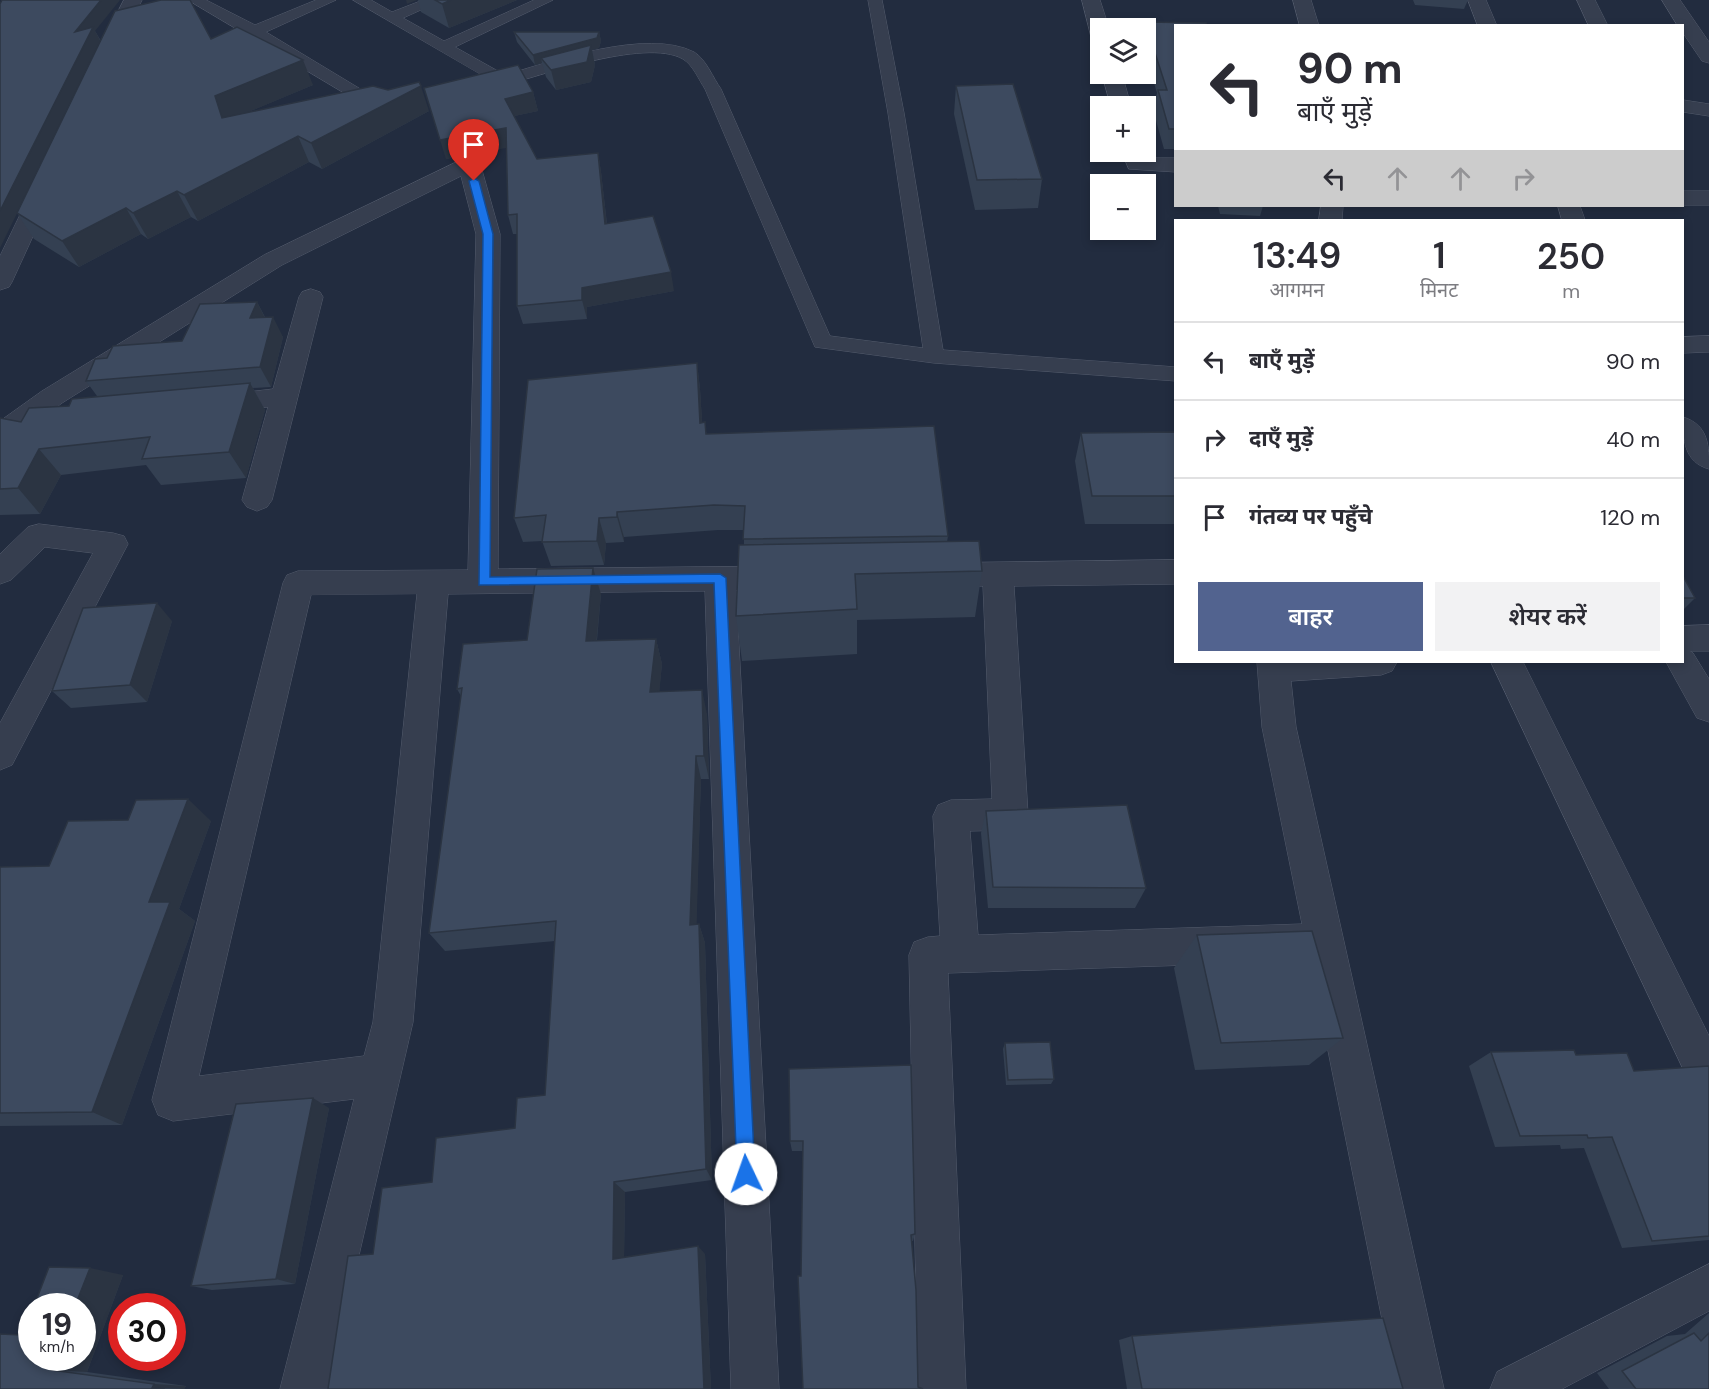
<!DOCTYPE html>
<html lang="hi">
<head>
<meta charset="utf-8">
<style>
	:root { --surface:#fff; --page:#f2f2f3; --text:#2b2b33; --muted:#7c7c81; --line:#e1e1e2; --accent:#52638f }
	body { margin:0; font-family:"DM Sans","Noto Sans Devanagari",sans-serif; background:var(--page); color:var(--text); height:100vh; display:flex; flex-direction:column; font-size:22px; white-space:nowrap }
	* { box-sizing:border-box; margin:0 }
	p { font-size:20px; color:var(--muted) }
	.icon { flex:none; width:33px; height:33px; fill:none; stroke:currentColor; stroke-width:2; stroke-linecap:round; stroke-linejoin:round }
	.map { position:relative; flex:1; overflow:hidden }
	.sheet { position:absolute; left:1174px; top:219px; width:510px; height:444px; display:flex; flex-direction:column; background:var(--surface); border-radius:0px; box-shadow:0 3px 9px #0003 }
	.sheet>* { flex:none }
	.hud { position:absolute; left:1174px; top:24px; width:510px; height:183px; border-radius:0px; box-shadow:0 3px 9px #0003; background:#fff; color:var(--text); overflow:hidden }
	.tools { position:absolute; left:1090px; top:18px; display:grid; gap:12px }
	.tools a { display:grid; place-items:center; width:66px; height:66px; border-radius:0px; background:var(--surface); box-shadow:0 3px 9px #0003; font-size:30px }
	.speed { position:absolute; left:18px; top:1293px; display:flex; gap:12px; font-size:30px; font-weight:700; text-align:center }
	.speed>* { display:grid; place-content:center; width:78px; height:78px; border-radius:50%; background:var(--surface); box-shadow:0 3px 9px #0003; line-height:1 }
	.speed small { font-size:15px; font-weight:400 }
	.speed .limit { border:9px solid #d22; background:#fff; color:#111 }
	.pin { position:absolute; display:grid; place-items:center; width:51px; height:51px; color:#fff; margin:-62px -26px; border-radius:50% 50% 50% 0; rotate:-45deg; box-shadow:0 0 6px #0007 }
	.pin .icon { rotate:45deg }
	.me { position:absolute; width:66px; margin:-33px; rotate:357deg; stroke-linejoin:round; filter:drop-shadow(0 0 4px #0008) }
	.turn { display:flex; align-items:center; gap:21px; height:126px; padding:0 24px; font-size:27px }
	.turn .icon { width:78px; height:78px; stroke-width:2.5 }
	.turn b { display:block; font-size:42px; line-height:51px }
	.lanes { display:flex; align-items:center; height:57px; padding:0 24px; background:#0003; justify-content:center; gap:30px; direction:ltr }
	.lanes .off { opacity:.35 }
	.eta { display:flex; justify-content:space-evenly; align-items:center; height:102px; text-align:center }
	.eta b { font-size:36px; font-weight:600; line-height:42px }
	.button { display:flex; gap:12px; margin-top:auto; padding:12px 24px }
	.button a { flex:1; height:69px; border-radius:0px; background:var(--accent); color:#fff; font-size:24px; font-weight:600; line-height:69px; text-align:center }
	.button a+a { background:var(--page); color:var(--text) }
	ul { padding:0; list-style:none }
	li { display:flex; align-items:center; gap:18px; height:78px; padding:0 24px; border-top:2px solid var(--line) }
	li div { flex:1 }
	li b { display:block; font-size:22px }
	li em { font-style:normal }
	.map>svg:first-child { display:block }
</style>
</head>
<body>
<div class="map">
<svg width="1709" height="1389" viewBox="0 0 1709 1389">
	<rect width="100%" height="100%" fill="#222c3f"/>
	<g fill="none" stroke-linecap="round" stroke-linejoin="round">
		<g stroke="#545c6d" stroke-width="1">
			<g id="lane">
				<path d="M188,0H206L255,25L316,0H336L266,32L372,96L390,101L392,104L384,109L361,103Z"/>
				<path d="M353,0H371L392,12L423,0H443L403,18L444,41L534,0H553L455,47L505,75C553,61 647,28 694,52C706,59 713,78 721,89L830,336L923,348L888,113L868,0H882L904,113L943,350L1176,367V381L934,363L815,347L705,89C699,80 693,65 683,59C645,37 534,78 492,89L484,84L490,80Z"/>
			</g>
		</g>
		<g stroke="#545c6d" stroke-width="1">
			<g id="street">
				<path d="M124,0H142L117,51H103L100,47Z"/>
				<path d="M1082,0H1100L1109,28H1101V42L1091,36Z"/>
				<path d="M1293,0H1311L1319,26H1300Z"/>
				<path d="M1468,0H1486L1497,26H1478Z"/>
				<path d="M1577,0H1595L1608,26H1589Z"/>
				<path d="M1662,0H1680L1709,42V63L1702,61L1683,33V26H1678Z"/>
				<path d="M1102,74H1122L1131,106H1111Z"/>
				<path d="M1683,100L1709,104V116L1683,112Z"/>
				<path d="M1122,152H1144L1146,158H1176V172L1129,169Z"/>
				<path d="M469,156L477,158L480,163L500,234L498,569L781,566L792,570L796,578L792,586L781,590H736L779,1389H731L705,591L448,594L413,1022L328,1389H280L354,1099L173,1121L158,1115L152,1100L283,583L287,575L298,571L468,570L476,234L461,176L282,265L62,403L10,442L0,445V421L42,391L264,255ZM417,594L373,1022L364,1056L199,1076L311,595Z"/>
				<path d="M45,179L53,181L56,186L12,282L9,287L0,290V256L34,186L37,181Z"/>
				<rect x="1683" y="191" width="26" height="14"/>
				<path d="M1321,206H1343L1342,220H1319Z"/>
				<path d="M1558,206H1580L1585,220H1562Z"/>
				<path d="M311,289L320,292L323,297L272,500L267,507L257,511L247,507L242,500L268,407L215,412L205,409L201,403L205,397L273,389L299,297L302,292Z"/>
				<path d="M1709,336V352L1683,353V337Z"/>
				<path d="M1683,417C1709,425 1709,446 1709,469C1684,462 1683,440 1683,417Z"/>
				<path d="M39,524L113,533L124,536L128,544L12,765L0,770V723L93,553L45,547L11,580L0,584V554L28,527Z"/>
				<path d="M1176,560V584L1014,586L1028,814L1023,825L1010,830L970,831L978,935L1302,924L1262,727L1257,662H1397L1392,671L1381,675L1291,681L1296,727L1444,1389H1396L1310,961L948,973L966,1389H918L909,955L914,942L928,937L940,936L933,816L938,805L951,800L992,799L983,586L938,587L927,583L923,575L927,567L938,563Z"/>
				<path d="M1709,625V651H1690L1693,653L1709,679V722L1697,718L1666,662H1683V626Z"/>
				<path d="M1491,662H1523L1709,1036V1100L1695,1094Z"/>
				<path d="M1709,1264V1311L1562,1389H1490L1497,1372Z"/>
			</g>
		</g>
		<use href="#lane" fill="#363e4f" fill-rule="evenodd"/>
		<use href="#street" fill="#363e4f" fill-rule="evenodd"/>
	</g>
	<g fill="#344052">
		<path d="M418,0H517L449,28L421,12Z"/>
		<path d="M1413,0H1468L1464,9L1415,5Z"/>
		<path d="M1145,22L1176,26V149H1164L1153,110L1157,93L1146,57V28H1144Z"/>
		<path d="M95,31L101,41L211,39L313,85L248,112L429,111L322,169L309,162L198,221L191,217L148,239L141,234L79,267L34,239L17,213Z"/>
		<path d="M514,32H599L601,41L599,48L592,50L595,65L591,82L556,90L546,77L542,63L535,65L517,42Z"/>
		<path d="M956,86L1042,179L1038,208L975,210L954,114Z"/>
		<path d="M533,92L538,111L514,116L537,159L598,153L601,172L607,224L674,291L587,307V319L523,324L517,306V234H513L508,215L506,147L446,159Z"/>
		<path d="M1218,206H1263L1260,216L1220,214Z"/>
		<path d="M257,302L265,317L283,337L271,387L253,388L265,410L246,478L161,485L146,465L61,475L40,514L0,515V418L21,422L97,396L86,381L107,358L182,341Z"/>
		<path d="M697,363L700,389L702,423L707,434L948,536L947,542L982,571L975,617L857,620V654L742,661L736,616L744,545V530H718L624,537V542L606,543L604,565L551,566L542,541L523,542L514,518Z"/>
		<path d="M1176,432V524H1085L1075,461L1081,433Z"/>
		<path d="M1683,576L1695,598L1683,610Z"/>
		<path d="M601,594L597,640L656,639L662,664L659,692L707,714L709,779H701L696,925L699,924L705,943L712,1180L625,1192L624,1257L705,1254L711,1389H328L373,1254L432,1182L515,1128L545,1095L555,941L445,951L429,933L461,696L457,689L527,640Z"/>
		<path d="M172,621L147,702L71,708L52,691Z"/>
		<path d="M986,811L1146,888L1135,908H988L981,833Z"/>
		<path d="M211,821L179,909L195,921L122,1125L0,1126V867L49,866Z"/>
		<path d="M1197,935L1343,1038L1309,1065L1195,1070L1174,968Z"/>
		<path d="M1005,1043L1054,1079L1051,1084L1006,1085L1003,1049Z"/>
		<path d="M1491,1052L1576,1055L1634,1071L1709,1066V1240L1622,1248L1584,1148L1561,1149L1560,1145L1495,1147L1469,1066Z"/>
		<path d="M789,1069L915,1234L913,1241H911L803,1389L801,1276L803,1151H792L790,1141Z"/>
		<path d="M329,1108L295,1284L212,1290L191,1286Z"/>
		<path d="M123,1275L87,1372L186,1386L184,1389H0L22,1335Z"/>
		<path d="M1709,1313V1389H1609L1597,1373L1667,1336L1685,1334Z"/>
		<path d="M1132,1336L1403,1389H1127L1119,1340Z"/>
	</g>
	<g fill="#2b3442">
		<path d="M101,0H120L95,31L101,42L0,248V211L75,32Z"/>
		<path d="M406,0H417L407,4Z"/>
		<path d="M451,0H517L449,28L442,4Z"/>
		<path d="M599,32L601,41L599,48L592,50L595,65L591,82L556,90L551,70L541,58L542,63L535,65L533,55Z"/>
		<path d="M303,60L313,85L227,121L222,118L215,96Z"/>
		<path d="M421,86L429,111L322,169L311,143Z"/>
		<path d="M533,92L538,111L510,117L505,99Z"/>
		<path d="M506,128L511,147L446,159L440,140Z"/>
		<path d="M298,136L309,162L198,221L184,195Z"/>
		<path d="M598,153L601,172L609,243L605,224Z"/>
		<path d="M177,191L191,217L148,239L133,213Z"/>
		<path d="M126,208L141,234L79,267L62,241Z"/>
		<path d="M671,272L674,291L587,307V319L582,300V288Z"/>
		<path d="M257,302L267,322L250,318Z"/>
		<path d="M273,317L283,337L271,387L260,367Z"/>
		<path d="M697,363L700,389L704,448L700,423Z"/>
		<path d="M250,383L265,410L246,478L229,452Z"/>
		<path d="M39,449L61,475L40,514L18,488Z"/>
		<path d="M617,512L624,537V542L617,517Z"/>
		<path d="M599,518L606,543L604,565L597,541Z"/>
		<path d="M593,568L601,594L594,666L586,641Z"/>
		<path d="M157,603L172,621L147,702L130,685Z"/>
		<path d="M656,639L662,664L657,717L650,692Z"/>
		<path d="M702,690L707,714L709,779L704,756Z"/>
		<path d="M696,756L701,779L696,944L690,925Z"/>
		<path d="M188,799L211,821L179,909L195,921L122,1125L92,1112L149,902Z"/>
		<path d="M699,924L705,943L712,1180L706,1169Z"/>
		<path d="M313,1098L329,1108L295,1284L276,1279Z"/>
		<path d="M614,1182L625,1192L624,1266L613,1259Z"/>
		<path d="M698,1246L705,1254L711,1389H704Z"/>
		<path d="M90,1268L123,1275L87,1372L51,1370L56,1358H82V1306H75Z"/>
		<path d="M154,1384L186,1386L184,1389L152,1388Z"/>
	</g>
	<g fill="#3d4a5f" stroke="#2b3442" stroke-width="1.5">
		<path d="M2,0H101L75,32L93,27L0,211V4Z"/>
		<path d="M161,0H190L211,39L237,27L303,60L215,96L222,118L373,86L388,90L419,82L421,86L311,143L298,136L184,195L177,191L133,213L126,208L62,241L17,213L115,11Z"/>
		<path d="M435,0H451L442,4Z"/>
		<path d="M1145,22L1206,23L1207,26H1176V129H1169L1158,90H1167Z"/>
		<path d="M514,32H599L597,38L533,55Z"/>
		<path d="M591,45L587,62L551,70L541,58Z"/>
		<path d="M518,65L533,92L505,99L537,159L598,153L605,224L653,216L671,272L582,288V300L517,306V214L508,215L506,128L440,140L424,88Z"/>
		<path d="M1013,84L1042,179L977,180L956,86Z"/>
		<path d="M257,302L250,318L273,317L260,367L86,381L95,359L107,358L113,346L182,341L200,304Z"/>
		<path d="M697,363L700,423L705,422L706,434L934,426L948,536L743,539L745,506L714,505L617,512V517L599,518L597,541L542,542L546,515L514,518L528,380Z"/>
		<path d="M250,383L229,452L142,459L150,437L39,449L18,488L0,489V418L21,422L29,408L69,406L72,399Z"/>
		<path d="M1176,432V496H1092L1081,433Z"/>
		<path d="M979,541L982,571L855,574L857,609L736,616L739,545Z"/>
		<path d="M593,568L586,641L656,639L650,692L702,690L704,756H696L690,925L699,924L706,1169L614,1182L613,1259L698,1246L704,1389H328L348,1256L373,1254L382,1188L432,1182L436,1138L515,1128L517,1098L545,1095L556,921L429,933L462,688L457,689L463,644L527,640L537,569Z"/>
		<path d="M1683,576L1695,598H1683Z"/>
		<path d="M157,603L130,685L52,691L83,608Z"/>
		<path d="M188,799L149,902H170L92,1112L0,1113V867L49,866L68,821L128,820L136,800Z"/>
		<path d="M1127,805L1146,888L993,887L986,811Z"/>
		<path d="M1312,931L1343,1038L1221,1043L1197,935Z"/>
		<path d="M1050,1042L1054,1079L1008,1080L1005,1043Z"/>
		<path d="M1574,1050L1576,1055L1627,1053L1634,1071L1709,1066V1236L1652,1241L1612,1137L1588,1138L1587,1135L1520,1136L1491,1052Z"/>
		<path d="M911,1065L915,1234L911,1235L916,1290L918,1387L923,1389H803L798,1276H801L803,1141H790L789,1069Z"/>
		<path d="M313,1098L276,1279L191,1286L236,1104Z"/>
		<path d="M49,1267L90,1268L75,1306H34Z"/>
		<path d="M32,1312V1358H56L51,1370L154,1384L152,1388L165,1389H0V1334L22,1335Z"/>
		<path d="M1383,1318L1403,1389H1142L1132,1336Z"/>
		<path d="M1694,1333L1701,1341L1709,1333V1389H1636L1622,1371Z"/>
	</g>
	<path fill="#1a73e8" stroke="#114b97" stroke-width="1.5" d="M474,178L479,181L493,234L490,577L720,574L726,578L755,1174L752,1181L746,1183L740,1181L737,1174L714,583L479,585L483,234L469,181Z"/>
</svg>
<div class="tools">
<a><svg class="icon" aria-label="layers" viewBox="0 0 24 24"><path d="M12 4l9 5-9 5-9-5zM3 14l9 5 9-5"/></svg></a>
<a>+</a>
<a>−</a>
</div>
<div class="speed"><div>19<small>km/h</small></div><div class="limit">30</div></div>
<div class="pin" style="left:474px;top:181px;background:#d93025"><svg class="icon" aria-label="arrive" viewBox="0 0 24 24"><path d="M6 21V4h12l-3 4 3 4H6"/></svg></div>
<svg class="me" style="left:746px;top:1174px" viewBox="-20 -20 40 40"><circle r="19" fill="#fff"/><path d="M0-13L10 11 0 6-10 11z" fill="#1a73e8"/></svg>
<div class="hud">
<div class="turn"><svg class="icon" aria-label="left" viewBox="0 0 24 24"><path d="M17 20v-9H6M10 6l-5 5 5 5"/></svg><div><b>90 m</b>बाएँ मुड़ें</div></div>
<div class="lanes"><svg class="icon" aria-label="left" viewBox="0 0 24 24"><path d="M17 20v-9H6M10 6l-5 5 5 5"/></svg><svg class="icon off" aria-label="ahead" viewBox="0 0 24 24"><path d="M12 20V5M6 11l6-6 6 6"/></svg><svg class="icon off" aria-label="ahead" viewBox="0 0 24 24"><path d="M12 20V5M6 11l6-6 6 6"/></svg><svg class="icon off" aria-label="right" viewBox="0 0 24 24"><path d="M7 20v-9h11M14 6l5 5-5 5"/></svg></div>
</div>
<section class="sheet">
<div class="eta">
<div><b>13:49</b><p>आगमन</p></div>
<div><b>1</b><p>मिनट</p></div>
<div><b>250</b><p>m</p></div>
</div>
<ul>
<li><svg class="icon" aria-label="left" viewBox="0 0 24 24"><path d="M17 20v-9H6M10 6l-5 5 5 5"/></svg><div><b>बाएँ मुड़ें</b></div><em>90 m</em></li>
<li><svg class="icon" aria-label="right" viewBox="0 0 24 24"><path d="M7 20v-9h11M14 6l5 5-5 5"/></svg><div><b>दाएँ मुड़ें</b></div><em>40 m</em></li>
<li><svg class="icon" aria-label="arrive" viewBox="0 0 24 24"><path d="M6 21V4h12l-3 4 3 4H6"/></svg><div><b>गंतव्य पर पहुँचे</b></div><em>120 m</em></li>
</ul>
<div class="button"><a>बाहर</a><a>शेयर करें</a></div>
</section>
</div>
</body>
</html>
